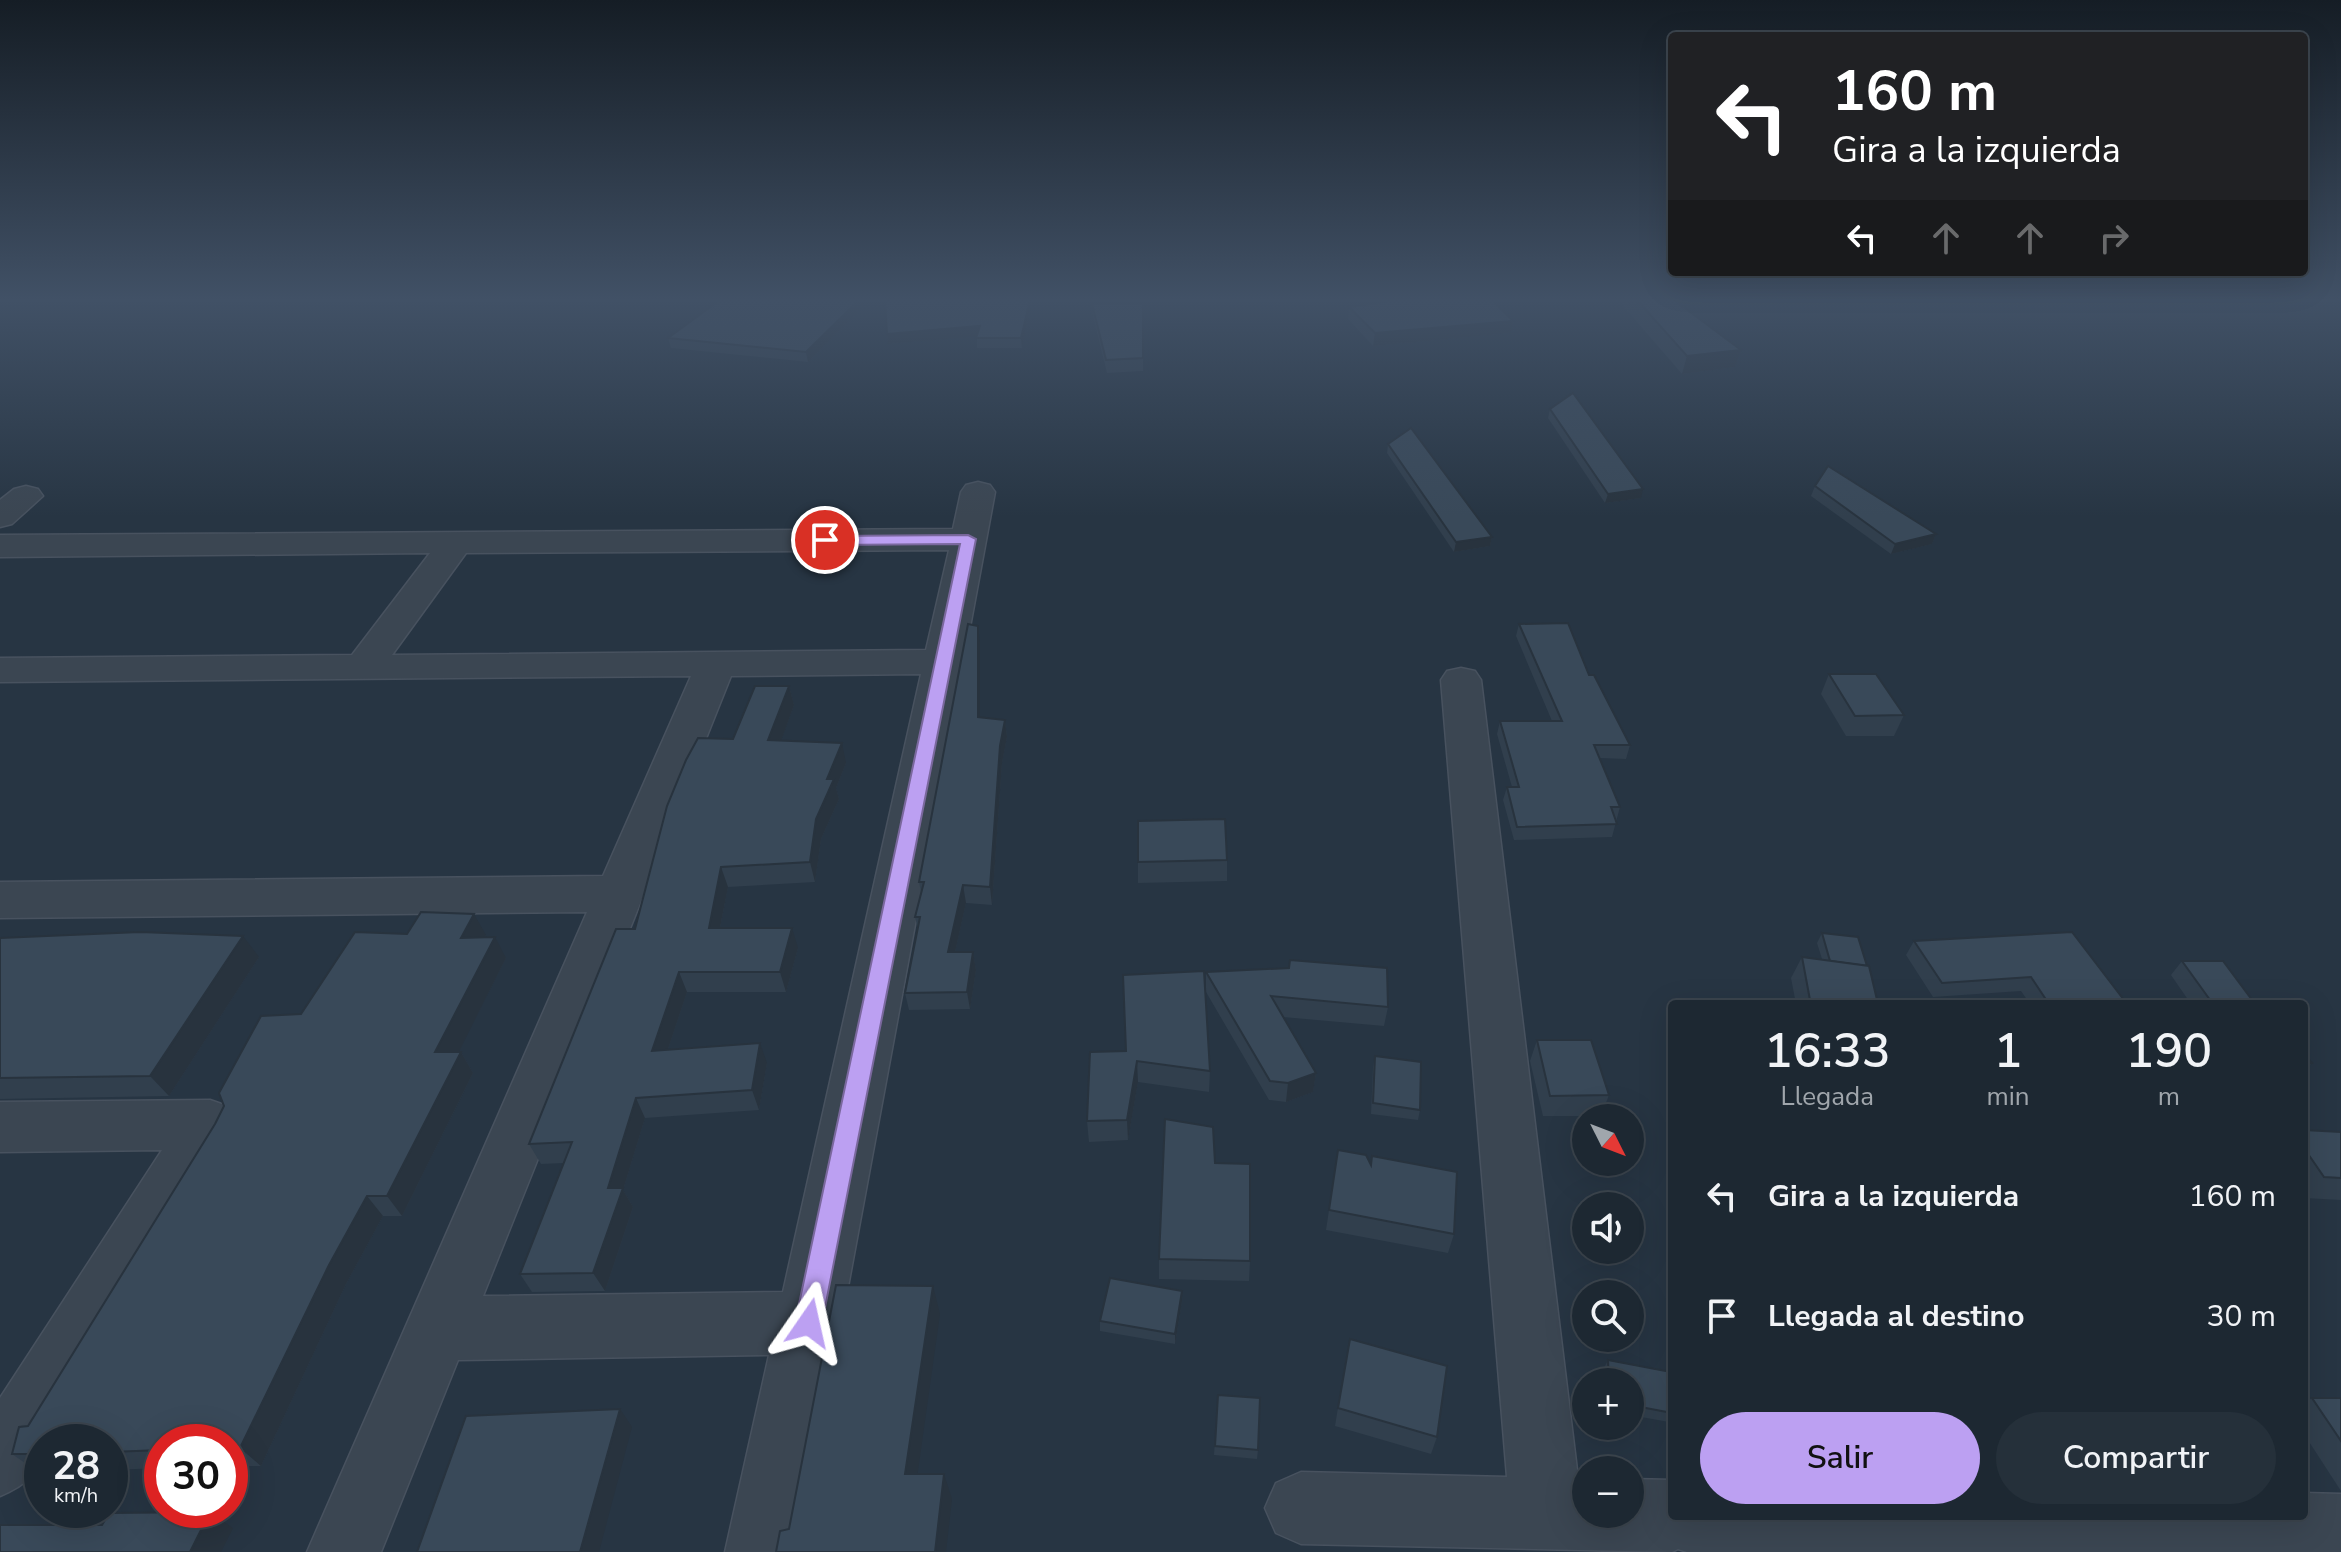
<!DOCTYPE html>
<html lang="es">
<head>
<meta charset="utf-8">
<style>
	:root { --surface:#1d2832; --page:#25303a; --text:#f1f3f6; --muted:#a0a6ac; --line:#3b444d; --accent:#bca0f2 }
	body { margin:0; font-family:"Nunito Sans",sans-serif; background:var(--page); color:var(--text); height:100vh; display:flex; flex-direction:column; font-size:30px; white-space:nowrap }
	* { box-sizing:border-box; margin:0 }
	p { font-size:26px; color:var(--muted) }
	.icon { flex:none; width:44px; height:44px; fill:none; stroke:currentColor; stroke-width:2; stroke-linecap:round; stroke-linejoin:round }
	.map { position:relative; flex:1; overflow:hidden }
	.drawer { position:absolute; left:1668px; top:1000px; width:640px; height:520px; display:flex; flex-direction:column; background:var(--surface); border-radius:8px; box-shadow:0 8px 32px #0002,0 0 0 2px var(--line) }
	.drawer>* { flex:none }
	.banner { position:absolute; left:1668px; top:32px; width:640px; height:244px; border-radius:8px; box-shadow:0 8px 32px #0002,0 0 0 2px var(--line); background:#202124; color:#fff; overflow:hidden }
	.needle { width:52px; rotate:132deg }
	.controls { position:absolute; left:1572px; top:1104px; display:grid; gap:16px }
	.controls a { display:grid; place-items:center; width:72px; height:72px; border-radius:50%; background:var(--surface); box-shadow:0 8px 32px #0002,0 0 0 2px var(--line); font-size:40px }
	.speed { position:absolute; left:24px; top:1424px; display:flex; gap:16px; font-size:40px; font-weight:700; text-align:center }
	.speed>* { display:grid; place-content:center; width:104px; height:104px; border-radius:50%; background:var(--surface); box-shadow:0 8px 32px #0002,0 0 0 2px var(--line); line-height:1 }
	.speed small { font-size:20px; font-weight:400 }
	.speed .limit { border:12px solid #d22; background:#fff; color:#111 }
	.pin { position:absolute; display:grid; place-items:center; width:68px; height:68px; color:#fff; margin:-34px; border:4px solid #fff; border-radius:50%; box-shadow:0 2px 8px #0007 }
	.me { position:absolute; width:88px; margin:-44px; rotate:11deg; stroke-linejoin:round; filter:drop-shadow(0 0 6px #0008) }
	.turn { display:flex; align-items:center; gap:28px; height:168px; padding:0 32px; font-size:36px }
	.turn .icon { width:104px; height:104px; stroke-width:2.5 }
	.turn b { display:block; font-size:56px; line-height:68px }
	.lanes { display:flex; align-items:center; height:76px; padding:0 32px; background:#0003; justify-content:center; gap:40px; direction:ltr }
	.lanes .off { opacity:.35 }
	.eta { display:flex; justify-content:space-evenly; align-items:center; height:136px; text-align:center }
	.eta b { font-size:48px; font-weight:600; line-height:56px }
	.button { display:flex; gap:16px; margin-top:auto; padding:16px 32px }
	.button a { flex:1; height:92px; border-radius:48px; background:var(--accent); color:#111; font-size:32px; font-weight:600; line-height:92px; text-align:center }
	.button a+a { background:var(--page); color:var(--text) }
	ul { padding:0; list-style:none }
	li { display:flex; align-items:center; gap:24px; height:120px; padding:0 32px }
	li div { flex:1 }
	li b { display:block; font-size:30px }
	li em { font-style:normal }
	.map>svg:first-child { display:block }
</style>
</head>
<body>
<div class="map">
<svg width="2341" height="1552" viewBox="0 0 2341 1552">
	<rect width="100%" height="100%" fill="#273543"/>
	<g fill="none" stroke-linecap="round" stroke-linejoin="round">
		<g stroke="#48525f" stroke-width="3">
			<g id="minor">
				<path d="M978,482L990,485L995,492L799,1552H725L769,1355L458,1360L381,1552H307L587,912L0,918V882L603,876L691,676L0,682V658L352,655L430,553L0,557V535L953,529L961,492L966,485ZM949,550L926,650L392,655L466,553ZM921,674L783,1292L483,1296L731,676Z"/>
				<path d="M26,486L38,489L43,496L12,524L0,527V500L14,489Z"/>
				<path d="M1461,668L1475,671L1481,680L1578,1478H1586V1514H1630V1479L1672,1480V1516H2304V1493L2341,1494V1552H1687L1678,1549L1672,1552L1301,1544L1276,1533L1265,1508L1276,1483L1301,1472L1507,1477L1441,680L1447,671Z"/>
				<path d="M210,1100L230,1107L239,1125L230,1143L51,1442H42C42,1473 26,1485 0,1496V1398L162,1150L0,1152V1102Z"/>
			</g>
		</g>
		<use href="#minor" fill="#3b4652" fill-rule="evenodd"/>
	</g>
	<g fill="#313f4d">
		<path d="M720,300H870L808,362L671,348L668,338Z"/>
		<path d="M1032,300L1022,348H977V336L888,344L887,334Z"/>
		<path d="M1618,300H1674L1741,350L1735,367L1682,374Z"/>
		<path d="M1143,303V371L1107,373L1093,316L1092,304Z"/>
		<path d="M1349,307L1513,321L1511,333L1373,346L1348,319Z"/>
		<path d="M1550,409L1641,498L1605,503L1548,418Z"/>
		<path d="M1388,444L1492,537L1490,546L1454,552L1387,453Z"/>
		<path d="M1815,486L1936,534L1932,544L1891,554L1811,496Z"/>
		<path d="M1519,624L1589,675L1630,745L1626,759L1600,758L1620,807L1612,837L1514,840L1503,800L1507,787H1512L1497,734L1500,721H1552L1516,636Z"/>
		<path d="M980,642V717L1005,720L1007,737L1002,763L992,905L966,903L955,952H973L976,970L970,1009L909,1010L905,993L918,929L915,917L921,892L919,882Z"/>
		<path d="M1829,674L1904,715L1894,736H1846L1821,694Z"/>
		<path d="M789,686L794,705L781,740L846,763L836,788L839,799L821,839L815,882L728,887L720,928L798,948L786,992H687L668,1049L767,1063L759,1110L645,1118L623,1190L633,1207L605,1291L532,1292L520,1274L564,1163L541,1164L529,1144L635,929L733,739Z"/>
		<path d="M1227,860V881L1138,883V862Z"/>
		<path d="M1822,933L1878,1004H1796L1791,978L1802,957L1822,959L1817,943Z"/>
		<path d="M407,934L486,935L484,937L506,958L458,1052H461L473,1073L402,1216H383L346,1284L261,1466H230V1442H162V1468L110,1470V1442H42V1471L38,1472L12,1454L28,1426L301,1014Z"/>
		<path d="M0,938L259,957L169,1096L0,1099Z"/>
		<path d="M1914,941L2127,1004H2030L2021,991L1933,997L1906,955Z"/>
		<path d="M2182,961L2255,1004H2191L2171,975Z"/>
		<path d="M1206,972L1388,1007L1384,1026L1283,1017L1316,1073L1313,1092L1286,1102L1269,1100L1206,992Z"/>
		<path d="M1537,1040L1609,1095L1601,1116H1543L1530,1061Z"/>
		<path d="M1090,1052L1210,1071L1209,1092L1138,1082L1128,1140L1089,1142L1087,1121Z"/>
		<path d="M2304,1054L2312,1063L2304,1071Z"/>
		<path d="M1375,1056L1420,1110L1418,1120L1371,1114L1373,1067Z"/>
		<path d="M2304,1130L2341,1132V1200L2304,1198Z"/>
		<path d="M1338,1150L1370,1163L1372,1156L1454,1234L1448,1253L1326,1230Z"/>
		<path d="M1215,1163L1250,1261L1249,1281L1159,1279V1259Z"/>
		<path d="M1182,1291V1301L1175,1344L1100,1331V1321Z"/>
		<path d="M1346,1358L1437,1437L1431,1454L1335,1426Z"/>
		<path d="M1608,1360L1672,1379V1418L1669,1422L1630,1415V1382H1603V1370Z"/>
		<path d="M1218,1395L1258,1450L1257,1459L1214,1455Z"/>
		<path d="M2312,1398H2341V1491L2304,1434V1404Z"/>
	</g>
	<g fill="#28333e">
		<path d="M859,300H870L808,362L806,352Z"/>
		<path d="M1030,300H1032L1022,348L1021,338Z"/>
		<path d="M1513,321L1511,333L1373,346L1375,333Z"/>
		<path d="M980,326L981,336L888,344L887,334Z"/>
		<path d="M1741,350L1735,367L1682,374L1687,356Z"/>
		<path d="M1643,489L1641,498L1605,503L1608,494Z"/>
		<path d="M1936,534L1932,544L1891,554L1895,544Z"/>
		<path d="M1492,537L1490,546L1454,552L1456,542Z"/>
		<path d="M978,626L980,642V734L978,717Z"/>
		<path d="M789,686L794,705L774,760L768,740Z"/>
		<path d="M1005,720L1007,737L1002,763L992,905L990,887L1000,746Z"/>
		<path d="M842,743L846,763L836,788L839,799L821,839L815,882L810,862L816,819L827,779Z"/>
		<path d="M721,867L728,887L716,948L709,928Z"/>
		<path d="M963,885L966,903L951,970L948,952Z"/>
		<path d="M474,914L486,935L472,958L461,938Z"/>
		<path d="M792,928L798,948L786,992L780,972Z"/>
		<path d="M243,936L259,957L169,1096L150,1076Z"/>
		<path d="M495,937L506,958L448,1073L435,1052Z"/>
		<path d="M973,952L976,970L970,1009L967,992Z"/>
		<path d="M679,972L687,992L661,1070L652,1051Z"/>
		<path d="M760,1043L767,1063L759,1110L752,1090Z"/>
		<path d="M461,1052L473,1073L402,1216L387,1196Z"/>
		<path d="M1137,1061L1138,1082L1128,1140L1127,1120Z"/>
		<path d="M1316,1073L1313,1092L1286,1102L1288,1083Z"/>
		<path d="M636,1098L645,1118L623,1190L633,1207L605,1291L593,1273L608,1188Z"/>
		<path d="M367,1196L383,1216L346,1284L261,1466L240,1448L329,1265Z"/>
		<path d="M933,1286L940,1314L914,1499L905,1474Z"/>
		<path d="M1182,1291V1301L1175,1344V1334Z"/>
		<path d="M620,1409L632,1427L599,1552H580Z"/>
		<path d="M944,1474L952,1499L946,1552H935Z"/>
		<path d="M210,1512L233,1528L221,1552H190Z"/>
	</g>
	<g fill="#394959" stroke="#28333e" stroke-width="2">
		<path d="M720,300H859L806,352L668,338Z"/>
		<path d="M885,300H1030L1021,338H976L980,326L887,334Z"/>
		<path d="M1396,300H1492L1513,321L1375,333L1349,307Z"/>
		<path d="M1637,300H1674L1741,350L1687,356Z"/>
		<path d="M1143,303V358L1106,360L1092,304Z"/>
		<path d="M1573,393L1643,489L1608,494L1550,409Z"/>
		<path d="M1411,428L1492,537L1456,542L1388,444Z"/>
		<path d="M1828,466L1936,534L1895,544L1815,486Z"/>
		<path d="M1568,623L1589,675H1594L1630,745H1594L1620,807H1611L1617,824L1517,827L1507,787H1519L1500,721H1562L1519,624Z"/>
		<path d="M968,624L978,626V717L1005,720L1000,746L990,887L963,885L948,952H973L967,992L905,993L920,917H915L924,882H919Z"/>
		<path d="M1829,674H1876L1904,715L1855,716Z"/>
		<path d="M755,686H789L768,740L842,743L827,779H834L816,819L810,862L721,867L709,928H792L780,972H679L652,1051L760,1043L752,1090L636,1098L608,1188H623L593,1273L520,1274L572,1142L529,1144L616,929H635L667,806L686,760L698,738L733,739Z"/>
		<path d="M1225,819L1227,860L1138,862V821Z"/>
		<path d="M421,912L474,914L461,938L495,937L435,1052H461L387,1196H367L329,1265L240,1448L230,1449V1442H162V1450L110,1452V1442H42V1454H12L19,1427L28,1426L215,1124L224,1106L219,1093L261,1016L301,1014L355,932L407,934Z"/>
		<path d="M140,932L243,936L150,1076L0,1078V938Z"/>
		<path d="M2072,932L2127,1004H2049L2031,977L1942,983L1914,941Z"/>
		<path d="M1822,933L1858,937L1867,966L1830,961Z"/>
		<path d="M1802,957L1869,966L1878,1004H1836L1810,1000Z"/>
		<path d="M1290,960L1387,968L1388,1007L1271,996L1316,1073L1288,1083L1270,1081L1206,972L1289,968Z"/>
		<path d="M2182,961H2223L2255,1004H2213Z"/>
		<path d="M1204,971L1210,1071L1137,1061L1127,1120L1087,1121L1090,1052L1126,1051L1123,975Z"/>
		<path d="M1537,1040H1591L1609,1095L1550,1096Z"/>
		<path d="M2304,1054L2312,1063L2304,1064Z"/>
		<path d="M1375,1056L1421,1062L1420,1110L1373,1103Z"/>
		<path d="M1165,1119L1213,1127L1215,1163L1250,1164V1261L1159,1259Z"/>
		<path d="M2304,1130L2341,1132V1178L2324,1177L2304,1148Z"/>
		<path d="M1338,1150L1366,1155L1371,1165L1372,1156L1457,1172L1454,1234L1329,1210Z"/>
		<path d="M1110,1278L1182,1291L1175,1334L1100,1321Z"/>
		<path d="M836,1285L933,1286L905,1474H944L935,1552H776L780,1531L789,1529Z"/>
		<path d="M1350,1339L1447,1366L1437,1437L1338,1408Z"/>
		<path d="M1608,1360L1671,1372L1672,1413L1630,1405V1382H1609Z"/>
		<path d="M1218,1395L1260,1398L1258,1450L1215,1446Z"/>
		<path d="M2312,1398H2341V1441Z"/>
		<path d="M620,1409L580,1552H417L466,1416Z"/>
		<path d="M210,1512L190,1552H0V1525H102L109,1513Z"/>
	</g>
	<linearGradient id="sky" x2="0" y2="1"><stop stop-color="#151d25"/><stop offset="0.58" stop-color="#415166"/><stop offset="1" stop-color="#415166" stop-opacity="0"/></linearGradient>
	<rect width="2341" height="517" fill="url(#sky)"/>
	<path fill="#bca0f2" stroke="#7a689d" stroke-width="2" d="M968,535L976,539L822,1323L818,1333L809,1337L799,1333L795,1323L960,544L825,545L818,540L825,536Z"/>
</svg>
<div class="controls">
<a><svg class="needle" viewBox="-14 -14 28 28"><path d="M0-13l5 13h-10z" fill="#e53935"/><path d="M0 13l5-13h-10z" fill="#a0a6ac"/></svg></a>
<a><svg class="icon" aria-label="sound" viewBox="0 0 24 24"><path d="M4 9h4l5-4v14l-5-4H4zM17 9q2 3 0 6"/></svg></a>
<a><svg class="icon" aria-label="search" viewBox="0 0 24 24"><circle cx="10" cy="10" r="6"/><path d="M15 15l6 6"/></svg></a>
<a>+</a>
<a>−</a>
</div>
<div class="speed"><div>28<small>km/h</small></div><div class="limit">30</div></div>
<div class="pin" style="left:825px;top:540px;background:#d93025"><svg class="icon" aria-label="arrive" viewBox="0 0 24 24"><path d="M6 21V4h12l-3 4 3 4H6"/></svg></div>
<svg class="me" style="left:809px;top:1323px" viewBox="-20 -20 40 40"><path d="M0-17L14 15 0 8-14 15z" fill="#bca0f2" stroke="#fff" stroke-width="4"/></svg>
<div class="banner">
<div class="turn"><svg class="icon" aria-label="left" viewBox="0 0 24 24"><path d="M17 20v-9H6M10 6l-5 5 5 5"/></svg><div><b>160 m</b>Gira a la izquierda</div></div>
<div class="lanes"><svg class="icon" aria-label="left" viewBox="0 0 24 24"><path d="M17 20v-9H6M10 6l-5 5 5 5"/></svg><svg class="icon off" aria-label="ahead" viewBox="0 0 24 24"><path d="M12 20V5M6 11l6-6 6 6"/></svg><svg class="icon off" aria-label="ahead" viewBox="0 0 24 24"><path d="M12 20V5M6 11l6-6 6 6"/></svg><svg class="icon off" aria-label="right" viewBox="0 0 24 24"><path d="M7 20v-9h11M14 6l5 5-5 5"/></svg></div>
</div>
<section class="drawer">
<div class="eta">
<div><b>16:33</b><p>Llegada</p></div>
<div><b>1</b><p>min</p></div>
<div><b>190</b><p>m</p></div>
</div>
<ul>
<li><svg class="icon" aria-label="left" viewBox="0 0 24 24"><path d="M17 20v-9H6M10 6l-5 5 5 5"/></svg><div><b>Gira a la izquierda</b></div><em>160 m</em></li>
<li><svg class="icon" aria-label="arrive" viewBox="0 0 24 24"><path d="M6 21V4h12l-3 4 3 4H6"/></svg><div><b>Llegada al destino</b></div><em>30 m</em></li>
</ul>
<div class="button"><a>Salir</a><a>Compartir</a></div>
</section>
</div>
</body>
</html>
